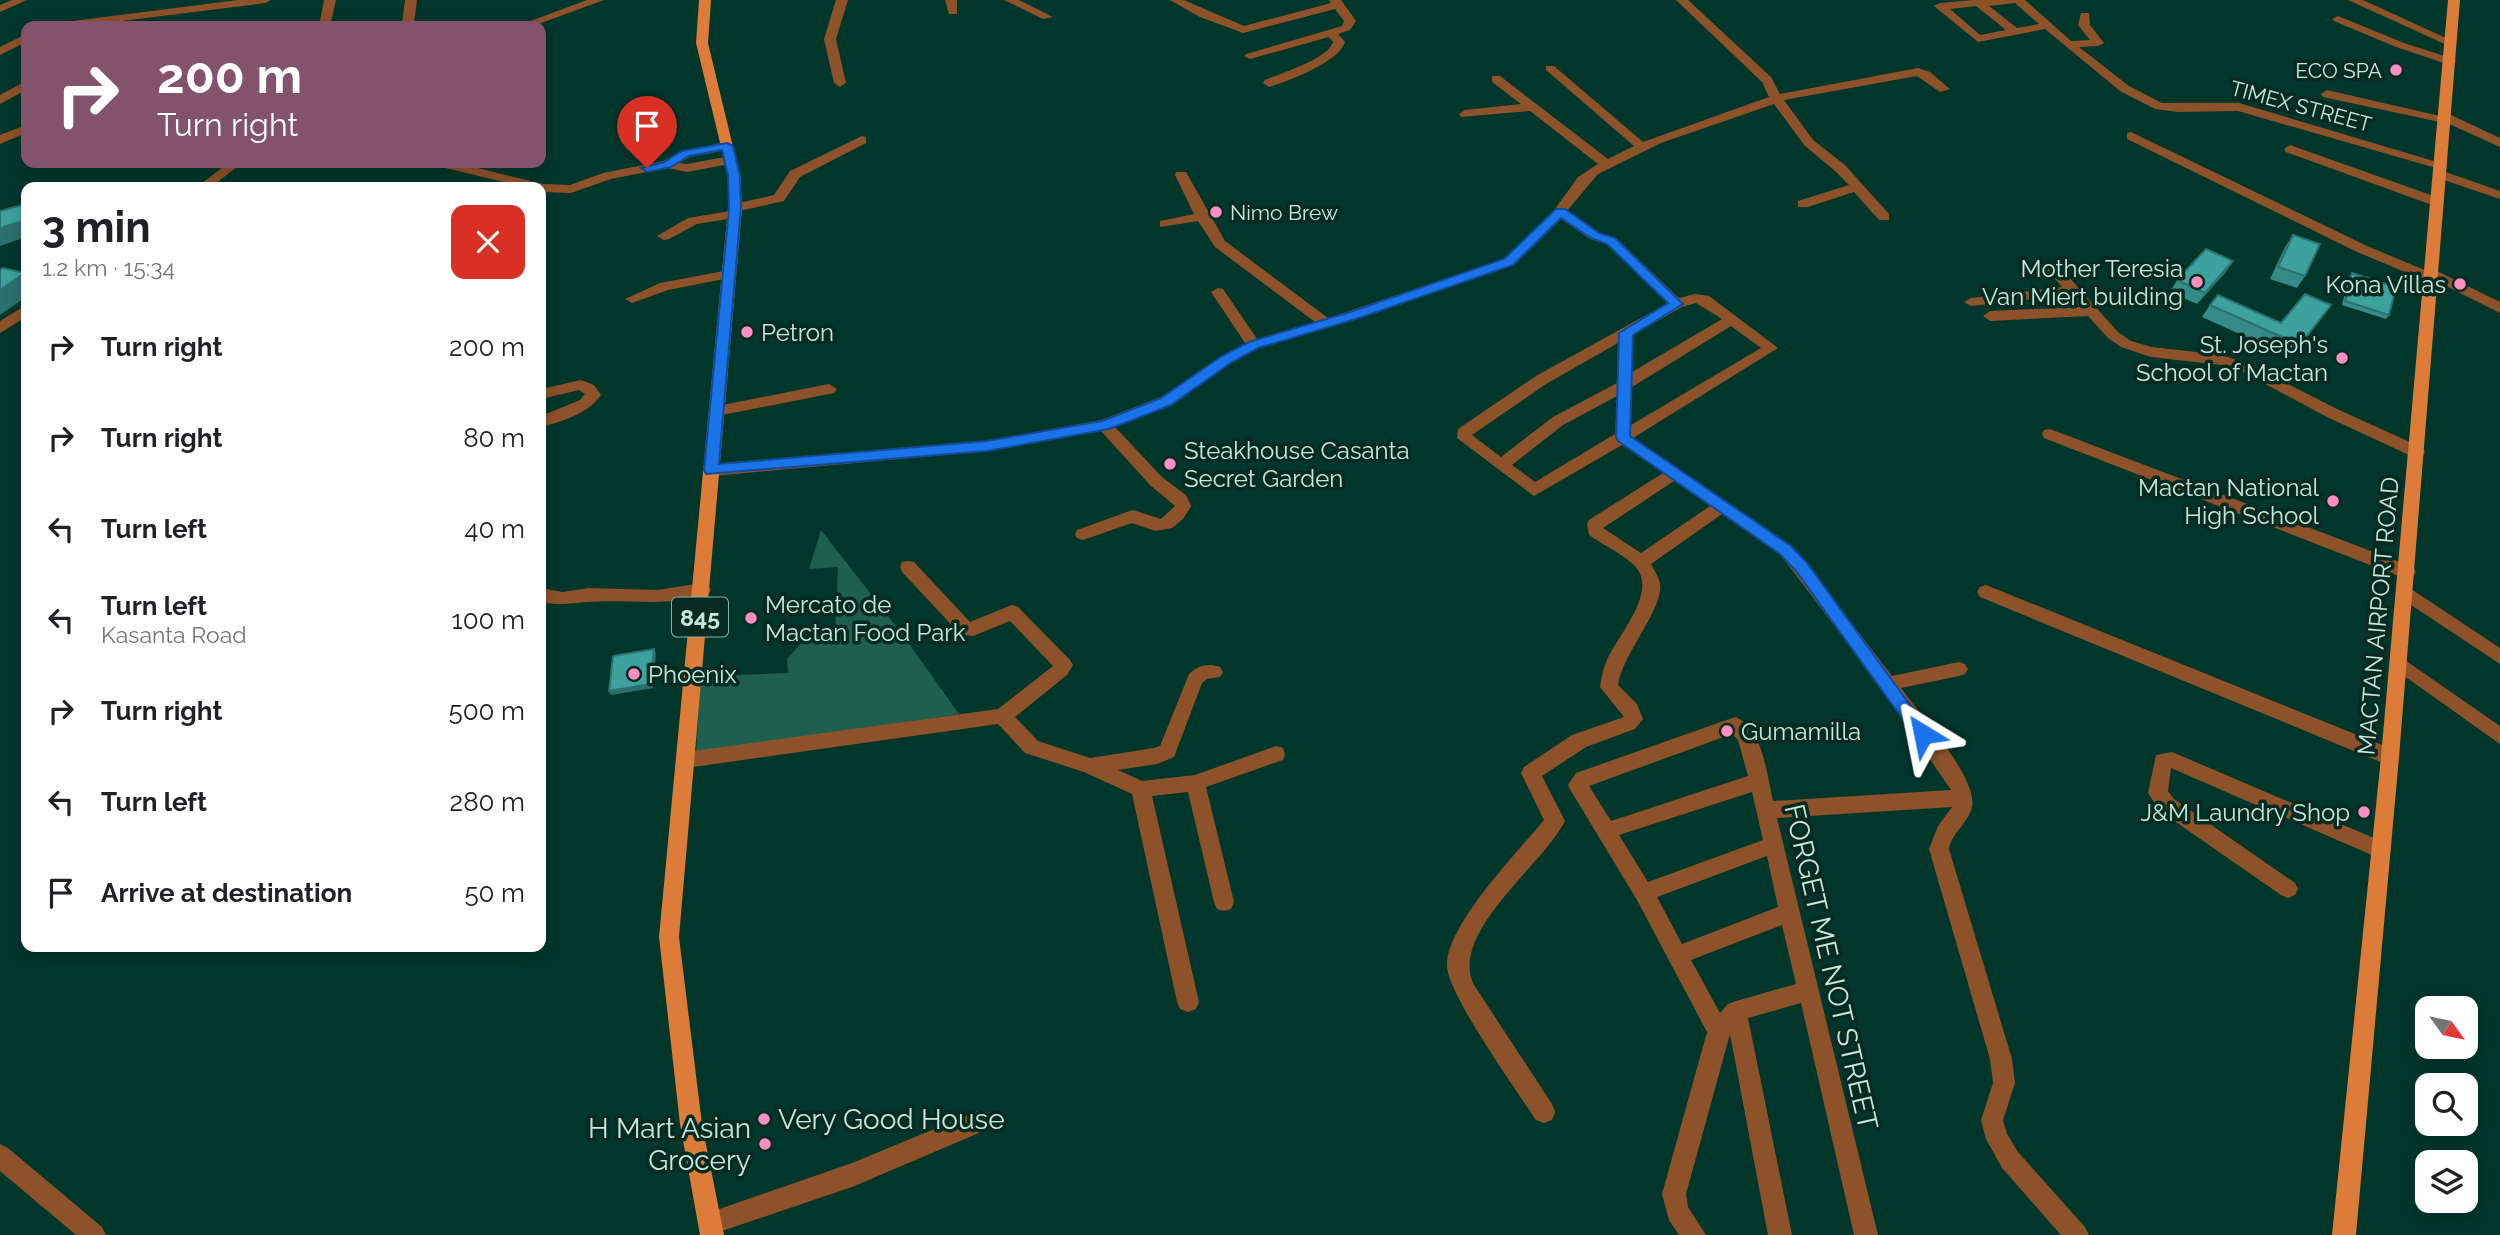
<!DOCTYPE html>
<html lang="en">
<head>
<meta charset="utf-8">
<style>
	:root { --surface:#fff; --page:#f2f2f2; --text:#202124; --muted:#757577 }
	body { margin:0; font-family:Raleway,sans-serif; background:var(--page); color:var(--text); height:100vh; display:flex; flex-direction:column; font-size:26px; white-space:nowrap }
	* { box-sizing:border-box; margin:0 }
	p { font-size:23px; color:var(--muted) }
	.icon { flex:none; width:38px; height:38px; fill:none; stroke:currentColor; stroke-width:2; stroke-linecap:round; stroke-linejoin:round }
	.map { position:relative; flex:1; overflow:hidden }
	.panel { position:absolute; left:21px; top:182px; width:525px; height:770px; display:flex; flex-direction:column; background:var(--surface); border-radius:14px; box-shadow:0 4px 18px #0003 }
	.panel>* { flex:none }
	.top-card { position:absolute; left:21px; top:21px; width:525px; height:147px; border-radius:14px; box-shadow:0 4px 18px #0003; background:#83526b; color:#fff; overflow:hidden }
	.needle { width:46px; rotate:123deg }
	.fabs { position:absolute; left:2415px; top:996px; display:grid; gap:14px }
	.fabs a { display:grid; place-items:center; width:63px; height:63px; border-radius:14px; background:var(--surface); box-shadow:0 4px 18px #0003; font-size:35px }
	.pin { position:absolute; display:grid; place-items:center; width:60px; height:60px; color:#fff; margin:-72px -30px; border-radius:50% 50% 50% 0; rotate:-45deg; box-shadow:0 0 7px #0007 }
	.pin .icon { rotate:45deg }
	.me { position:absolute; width:77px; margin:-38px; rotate:325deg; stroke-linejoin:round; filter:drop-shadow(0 0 5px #0008) }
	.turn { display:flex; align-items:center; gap:24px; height:147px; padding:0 21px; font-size:32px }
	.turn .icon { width:91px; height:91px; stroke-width:2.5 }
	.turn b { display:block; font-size:49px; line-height:60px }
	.round { display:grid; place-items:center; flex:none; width:74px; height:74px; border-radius:14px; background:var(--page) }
	.headline { display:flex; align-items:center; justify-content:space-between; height:119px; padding:0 21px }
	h1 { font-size:42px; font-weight:700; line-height:52px }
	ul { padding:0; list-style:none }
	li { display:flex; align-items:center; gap:21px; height:91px; padding:0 21px }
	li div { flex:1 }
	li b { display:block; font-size:26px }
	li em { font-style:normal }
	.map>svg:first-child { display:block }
</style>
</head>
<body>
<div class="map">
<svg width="2500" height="1235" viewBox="0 0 2500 1235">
	<rect width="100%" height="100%" fill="#00372a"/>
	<path fill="#1f5f4e" d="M821,530L902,634L959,714L696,754L701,670L740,675L788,673L787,659L803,641L835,634L838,567L809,569Z"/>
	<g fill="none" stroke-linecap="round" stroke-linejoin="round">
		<g fill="#8e522b" fill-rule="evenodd">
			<path d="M12,0H27L0,12V5Z"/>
			<path d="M238,0H271L265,3L82,26H51L57,23Z"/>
			<path d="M324,0H336L330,26H319Z"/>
			<path d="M405,0H417L414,23L409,26L402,23Z"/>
			<path d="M587,0H604L533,26H517Z"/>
			<path d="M836,0H848L836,39L846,83L840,87L834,83L824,39Z"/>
			<path d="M945,0H957V14H949Z"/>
			<path d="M1004,0H1019L1053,17L1043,19Z"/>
			<path d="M1170,0H1184L1244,26L1331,3L1329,0H1341L1356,21L1350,30L1338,34L1345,42C1339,62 1289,81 1269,87L1263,83L1265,80C1281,73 1328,59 1333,42L1329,37L1250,59L1244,56L1246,54L1342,26L1344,21L1335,9L1243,33L1200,17Z"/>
			<path d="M1676,0H1688L1771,77L1780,94L1918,68L1930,72L1950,89L1940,92L1917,76L1784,100L1813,140L1845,165L1889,214V220H1879L1854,192L1808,207H1798V201L1849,185L1835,171L1805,146L1774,104L1661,143L1598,174L1567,211L1600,233L1616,238L1679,298L1695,294L1709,296L1778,348L1633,438L1792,546L1892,676L1959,662L1965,664L1968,669L1965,674L1959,676L1901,688C1920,714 1978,778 1972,807C1968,824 1952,832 1949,849L2012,1059L2015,1083L2003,1120L2007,1134L2018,1152L2085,1227L2089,1235H2061L2002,1168L1986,1139L1981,1120L1993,1083L1990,1059L1929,849L1938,826L1952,807L1777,818L1878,1235H1854L1801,1003L1748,1018L1792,1235H1768L1730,1034L1686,1194L1688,1207L1706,1235H1679L1669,1220L1662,1194L1707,1032L1637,900L1571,791L1568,785L1576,773L1735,717C1763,727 1767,776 1773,801L1951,790L1874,678L1780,554L1722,514L1651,564C1654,570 1659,577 1660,584C1664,608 1623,653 1618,685L1637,704L1643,719L1635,729L1586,747L1542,776L1565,821C1544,864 1448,933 1474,985L1552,1104L1555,1112L1552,1120L1544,1123L1536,1120C1517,1091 1448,995 1447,966C1446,925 1518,852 1544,820L1521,773L1524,767L1572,735L1624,717L1600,687C1601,678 1603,669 1607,660C1617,636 1659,592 1635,566C1623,554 1603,545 1589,535L1587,524L1589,520L1663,473L1622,445L1534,496L1457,438L1458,429L1536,376L1668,303L1606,244L1590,239L1561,219L1514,265L1360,318L1259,348L1232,362L1171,405L1115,427L1162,477L1186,495L1191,506L1183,519L1172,528L1155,531L1132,523L1083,540L1077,538L1075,534L1077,530L1127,512L1133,510L1161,519L1175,506L1150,485L1101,431L987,451L711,476L703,470L711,464L987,441L1101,420L1161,397L1222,356L1245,343L1211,292L1218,288L1223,289L1257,339L1315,322L1215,247L1198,221L1160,227V221L1194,214L1175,175L1176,172H1186L1225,241L1328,318L1504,259L1555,209L1578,177L1598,164L1530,111L1461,117L1459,114L1465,110L1521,104L1492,82V76H1500L1608,159L1634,146L1546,70V66H1554L1643,142L1769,97L1762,82ZM1696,303L1722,319L1632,372L1633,335L1682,307ZM1731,326L1761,348L1631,425L1632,387ZM1618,343L1617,383L1553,417L1501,457L1472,435L1546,384ZM1617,396L1615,434L1535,482L1512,465L1563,425ZM1674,481L1710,506L1641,553L1603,528ZM1732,734L1738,740L1748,776L1611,821L1589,786ZM1752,792L1763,840L1648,882L1619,835ZM1767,856L1778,907L1682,944L1657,897ZM1782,925L1796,984L1736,1001L1728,1004L1720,1013L1691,960Z"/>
			<path d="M1974,0H2025L2071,41L2090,40L2078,25L2081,13H2089L2090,25L2104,43L2098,46L2079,47L2129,86L2162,103H2239L2447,165L2446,168H2436L2238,111L2178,112L2155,109L2120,91L2045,29L1978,42L1934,6L1940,3ZM2015,3L2039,24L2017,28L1989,6ZM1976,6L2006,30L1980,35L1950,9Z"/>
			<path d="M2348,0H2363L2457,43L2447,45Z"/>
			<path d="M2338,16L2404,43L2454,59L2456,61L2450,65L2396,47L2334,21L2332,19Z"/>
			<path d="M26,34V42L0,55V47Z"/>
			<path d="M26,81V90L0,104V95Z"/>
			<path d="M2327,90L2440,116L2449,114L2500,138V147L2449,124L2323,97L2321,94Z"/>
			<path d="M26,125V133L0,144V135Z"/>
			<path d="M2131,132L2367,246L2427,271H2437L2500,302V313L2436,281H2427L2357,252L2127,139V133Z"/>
			<path d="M862,136L866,137V143L800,177L784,201L739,211L742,214L740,217L697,224L669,239L664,240L657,236L688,218L730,211V205L774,195L790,171Z"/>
			<path d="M727,142L733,146L731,149L690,157L679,163L687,164L730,156L736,160L735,163L687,172L667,168L611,179L571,193L541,192V187H524L437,166L436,163H457L543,184L570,185L603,173L663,161L682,151Z"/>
			<path d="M2290,145L2442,199L2444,202L2442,205H2432L2286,152L2284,149Z"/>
			<path d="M228,163H242L211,187H197Z"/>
			<path d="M2440,170L2500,191V199L2435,177L2434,174Z"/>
			<path d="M2054,265L2059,266L2118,332L2131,341L2152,347L2222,355L2251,365L2337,409L2423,448L2425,452L2423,456H2411L2327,417L2241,371L2221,365L2151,357L2121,347L2108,338L2088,316L1990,321L1983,316L1990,311L2080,307L2069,295L1971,306L1964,302L1971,298L2062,287L2047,269Z"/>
			<path d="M729,270L734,271V277L668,290L632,303L625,299L660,283Z"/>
			<path d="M26,305V317L0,333V321Z"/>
			<path d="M581,380L594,385L601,395C589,413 561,422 541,427V416L580,400L585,394L579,390L541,399V389Z"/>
			<path d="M829,384L837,389L834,393L717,416L709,411L717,406Z"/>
			<path d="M2050,429L2413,567L2416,572L2413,577H2401L2044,438L2042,434L2044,430Z"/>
			<path d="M908,561L914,562L970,622L1012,605L1018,607L1070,660L1073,665L1067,675L1015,717L1038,741L1090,758L1154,748L1160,746L1189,674C1199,665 1207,663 1220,667L1223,672L1220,677L1207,679L1202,683L1174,757L1157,764L1118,770L1142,781L1195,775L1276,746L1283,748L1285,754L1283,760L1206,787L1234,902L1231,909L1224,911L1217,909L1214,902L1188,792L1152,796L1199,1002L1196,1009L1188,1012L1180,1009L1177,1002L1132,794L1084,772L1025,753L998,724L686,768L679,766L677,760L679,754L686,752L998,709L1053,666L1010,621L973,636L960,634L902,572L900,567L902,562Z"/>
			<path d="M702,583L708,585L711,590L708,595C668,607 629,599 589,602C569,603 562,606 541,602V588L562,592L589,588L657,590Z"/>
			<path d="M1986,585L2397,751L2399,757L2397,763L2390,765L2383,763L1980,597L1977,592L1980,587Z"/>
			<path d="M2405,585L2500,648V664L2399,597L2396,592L2399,587Z"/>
			<path d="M2399,656L2500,726V744L2393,668L2390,663L2393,658Z"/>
			<path d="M2172,752L2388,844L2391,850L2388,856L2381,859L2374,856L2171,768L2168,791L2174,799L2295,883L2298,889L2295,895L2288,898L2281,895L2160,811L2148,793L2156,755Z"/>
			<path d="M978,1111L986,1114L989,1122L986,1130L852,1187L710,1235L702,1231L698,1223L702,1215L852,1163Z"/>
			<path d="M0,1144L8,1148L102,1227L106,1235H76L0,1171Z"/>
		</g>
		<g fill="#dd7b38" fill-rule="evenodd">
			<path d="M699,0H711L708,43L740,176L742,208L679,937L702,1124L724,1235H700L680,1124L659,937L728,208V176L696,43Z"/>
			<path d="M2448,0H2460L2399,757L2356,1235H2332L2381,757Z"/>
		</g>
	</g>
	<g fill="#348b88">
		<path d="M2293,235L2305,276L2297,288L2270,279L2285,247Z"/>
		<path d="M2233,261L2225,273L2197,304L2170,292L2177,280Z"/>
		<path d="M2352,273L2389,315L2386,319L2342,305L2349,277Z"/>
		<path d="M2210,305L2281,323L2331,305L2291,357L2202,317Z"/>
	</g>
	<g fill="#2b716f">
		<path d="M26,220V237L0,246V228Z"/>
		<path d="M2233,261L2225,273L2197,304L2205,293Z"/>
		<path d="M25,273L26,275V297L0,315V290Z"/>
		<path d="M654,649L656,653L653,688L611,695L609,691Z"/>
	</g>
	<g fill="#3da29e" stroke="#2b716f" stroke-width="2">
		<path d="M26,204V220L0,228V211Z"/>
		<path d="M2293,235L2320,244L2305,276L2278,267Z"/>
		<path d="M2206,249L2233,261L2205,293L2177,280Z"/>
		<path d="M3,268L25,273L0,290V270Z"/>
		<path d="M2352,273L2396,287L2389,315L2345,301Z"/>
		<path d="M2305,294L2331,305L2300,345L2210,305L2218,295L2281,323Z"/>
		<path d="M654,649L651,684L609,691L613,656Z"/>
	</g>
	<path fill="#1a73e8" stroke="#114b97" stroke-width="2" d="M727,143L733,146L740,176L741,208L719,464L987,441L1102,421L1161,398L1222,356L1249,342L1350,312L1504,259L1556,209H1565L1599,233L1615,238L1683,304L1633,335L1630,436L1791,546L1807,563L1931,734L1929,739H1917L1796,571L1780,554L1618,441L1616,438L1619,333L1668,303L1607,244L1591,238L1561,218L1513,265L1359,318L1258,348L1232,362L1171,405L1109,429L987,451L706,474L704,470L729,208L728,176L722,150L689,156L671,167L647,172L641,168L664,162L682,151Z"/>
	<g fill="#fc8fc1" stroke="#072b21" stroke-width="2.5">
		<circle cx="2396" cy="70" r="7"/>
		<circle cx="1216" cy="212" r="7"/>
		<circle cx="2197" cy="282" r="7"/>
		<circle cx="2460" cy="284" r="7"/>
		<circle cx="747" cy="332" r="7"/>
		<circle cx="2342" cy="358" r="7"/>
		<circle cx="1170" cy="464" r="7"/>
		<circle cx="2333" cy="501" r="7"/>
		<circle cx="751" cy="618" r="7"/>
		<circle cx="634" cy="674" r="7"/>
		<circle cx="1727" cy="731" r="7"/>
		<circle cx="2364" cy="812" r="7"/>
		<circle cx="764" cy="1119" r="7"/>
		<circle cx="765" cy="1144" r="7"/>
	</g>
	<g text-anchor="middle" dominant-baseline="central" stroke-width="7" stroke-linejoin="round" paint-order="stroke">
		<g font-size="21" fill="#c7e7db" stroke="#072b21" text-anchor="end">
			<text x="2382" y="70">ECO SPA</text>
			<text x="1230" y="212" text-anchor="start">Nimo Brew</text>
		</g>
		<g font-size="21" fill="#c7e7db" stroke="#072b21">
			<text transform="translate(2301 106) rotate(15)">TIMEX STREET</text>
		</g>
		<rect fill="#072b21" stroke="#8dafa3" stroke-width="2" x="672" y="597.5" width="56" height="39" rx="5"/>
		<g font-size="23" font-weight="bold" fill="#c7e7db">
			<text x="700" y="617">845</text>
		</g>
		<g font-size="24" fill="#c7e7db" stroke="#072b21" text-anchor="end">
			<text x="2183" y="268">Mother Teresia<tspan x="2183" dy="28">Van Miert building</tspan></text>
			<text x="2446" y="284">Kona Villas</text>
			<text x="761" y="332" text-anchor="start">Petron</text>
			<text x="2328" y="344">St. Joseph's<tspan x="2328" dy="28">School of Mactan</tspan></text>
			<text x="1184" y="450" text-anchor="start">Steakhouse Casanta<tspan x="1184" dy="28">Secret Garden</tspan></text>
			<text x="2319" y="487">Mactan National<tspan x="2319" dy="28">High School</tspan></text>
			<text x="765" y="604" text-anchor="start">Mercato de<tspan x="765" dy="28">Mactan Food Park</tspan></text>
			<text x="648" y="674" text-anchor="start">Phoenix</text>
			<text x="1741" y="731" text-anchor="start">Gumamilla</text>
			<text x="2350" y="812">J&amp;M Laundry Shop</text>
		</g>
		<g font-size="24" fill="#c7e7db" stroke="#072b21">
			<text transform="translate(2378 616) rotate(-85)">MACTAN AIRPORT ROAD</text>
		</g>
		<g font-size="28" fill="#c7e7db" stroke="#072b21">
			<text transform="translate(1831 967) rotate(77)">FORGET ME NOT STREET</text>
		</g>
		<g font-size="28" fill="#c7e7db" stroke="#072b21" text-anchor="start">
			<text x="778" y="1119">Very Good House</text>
			<text x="751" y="1128" text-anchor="end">H Mart Asian<tspan x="751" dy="32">Grocery</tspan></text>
		</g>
	</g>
</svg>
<div class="fabs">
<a><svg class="needle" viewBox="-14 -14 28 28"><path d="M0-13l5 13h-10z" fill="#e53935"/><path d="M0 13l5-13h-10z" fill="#757577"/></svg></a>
<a><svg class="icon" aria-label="search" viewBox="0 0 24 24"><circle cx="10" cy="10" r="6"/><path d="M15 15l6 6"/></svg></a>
<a><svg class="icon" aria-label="layers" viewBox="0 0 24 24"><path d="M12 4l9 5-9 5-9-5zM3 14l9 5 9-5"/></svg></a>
</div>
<div class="pin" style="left:647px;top:168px;background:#d93025"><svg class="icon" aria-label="arrive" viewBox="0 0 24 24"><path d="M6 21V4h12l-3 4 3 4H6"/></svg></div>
<svg class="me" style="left:1923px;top:734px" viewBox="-20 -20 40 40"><path d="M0-17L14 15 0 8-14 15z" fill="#1a73e8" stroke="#fff" stroke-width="4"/></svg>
<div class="top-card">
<div class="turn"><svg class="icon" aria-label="right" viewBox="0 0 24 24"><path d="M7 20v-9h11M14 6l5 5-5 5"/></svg><div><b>200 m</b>Turn right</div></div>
</div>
<section class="panel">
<div class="headline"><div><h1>3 min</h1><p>1.2 km · 15:34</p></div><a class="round" style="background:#d93025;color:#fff"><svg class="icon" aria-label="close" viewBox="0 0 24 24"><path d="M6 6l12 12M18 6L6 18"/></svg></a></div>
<ul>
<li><svg class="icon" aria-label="right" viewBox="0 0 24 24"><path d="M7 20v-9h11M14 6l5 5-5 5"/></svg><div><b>Turn right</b></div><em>200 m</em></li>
<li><svg class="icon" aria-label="right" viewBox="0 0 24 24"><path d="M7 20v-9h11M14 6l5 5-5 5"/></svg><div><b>Turn right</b></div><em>80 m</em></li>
<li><svg class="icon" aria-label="left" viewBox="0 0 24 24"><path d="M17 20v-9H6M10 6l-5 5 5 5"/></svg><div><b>Turn left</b></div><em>40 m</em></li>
<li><svg class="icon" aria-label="left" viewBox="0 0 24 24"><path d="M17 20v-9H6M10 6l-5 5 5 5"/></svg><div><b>Turn left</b><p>Kasanta Road</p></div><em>100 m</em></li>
<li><svg class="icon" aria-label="right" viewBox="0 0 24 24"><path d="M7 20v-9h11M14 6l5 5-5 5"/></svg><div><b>Turn right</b></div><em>500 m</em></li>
<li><svg class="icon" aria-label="left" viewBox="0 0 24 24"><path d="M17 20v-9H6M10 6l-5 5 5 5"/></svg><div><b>Turn left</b></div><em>280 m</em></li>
<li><svg class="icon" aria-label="arrive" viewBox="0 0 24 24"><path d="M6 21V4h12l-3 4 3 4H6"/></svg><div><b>Arrive at destination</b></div><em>50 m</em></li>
</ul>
</section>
</div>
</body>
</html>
